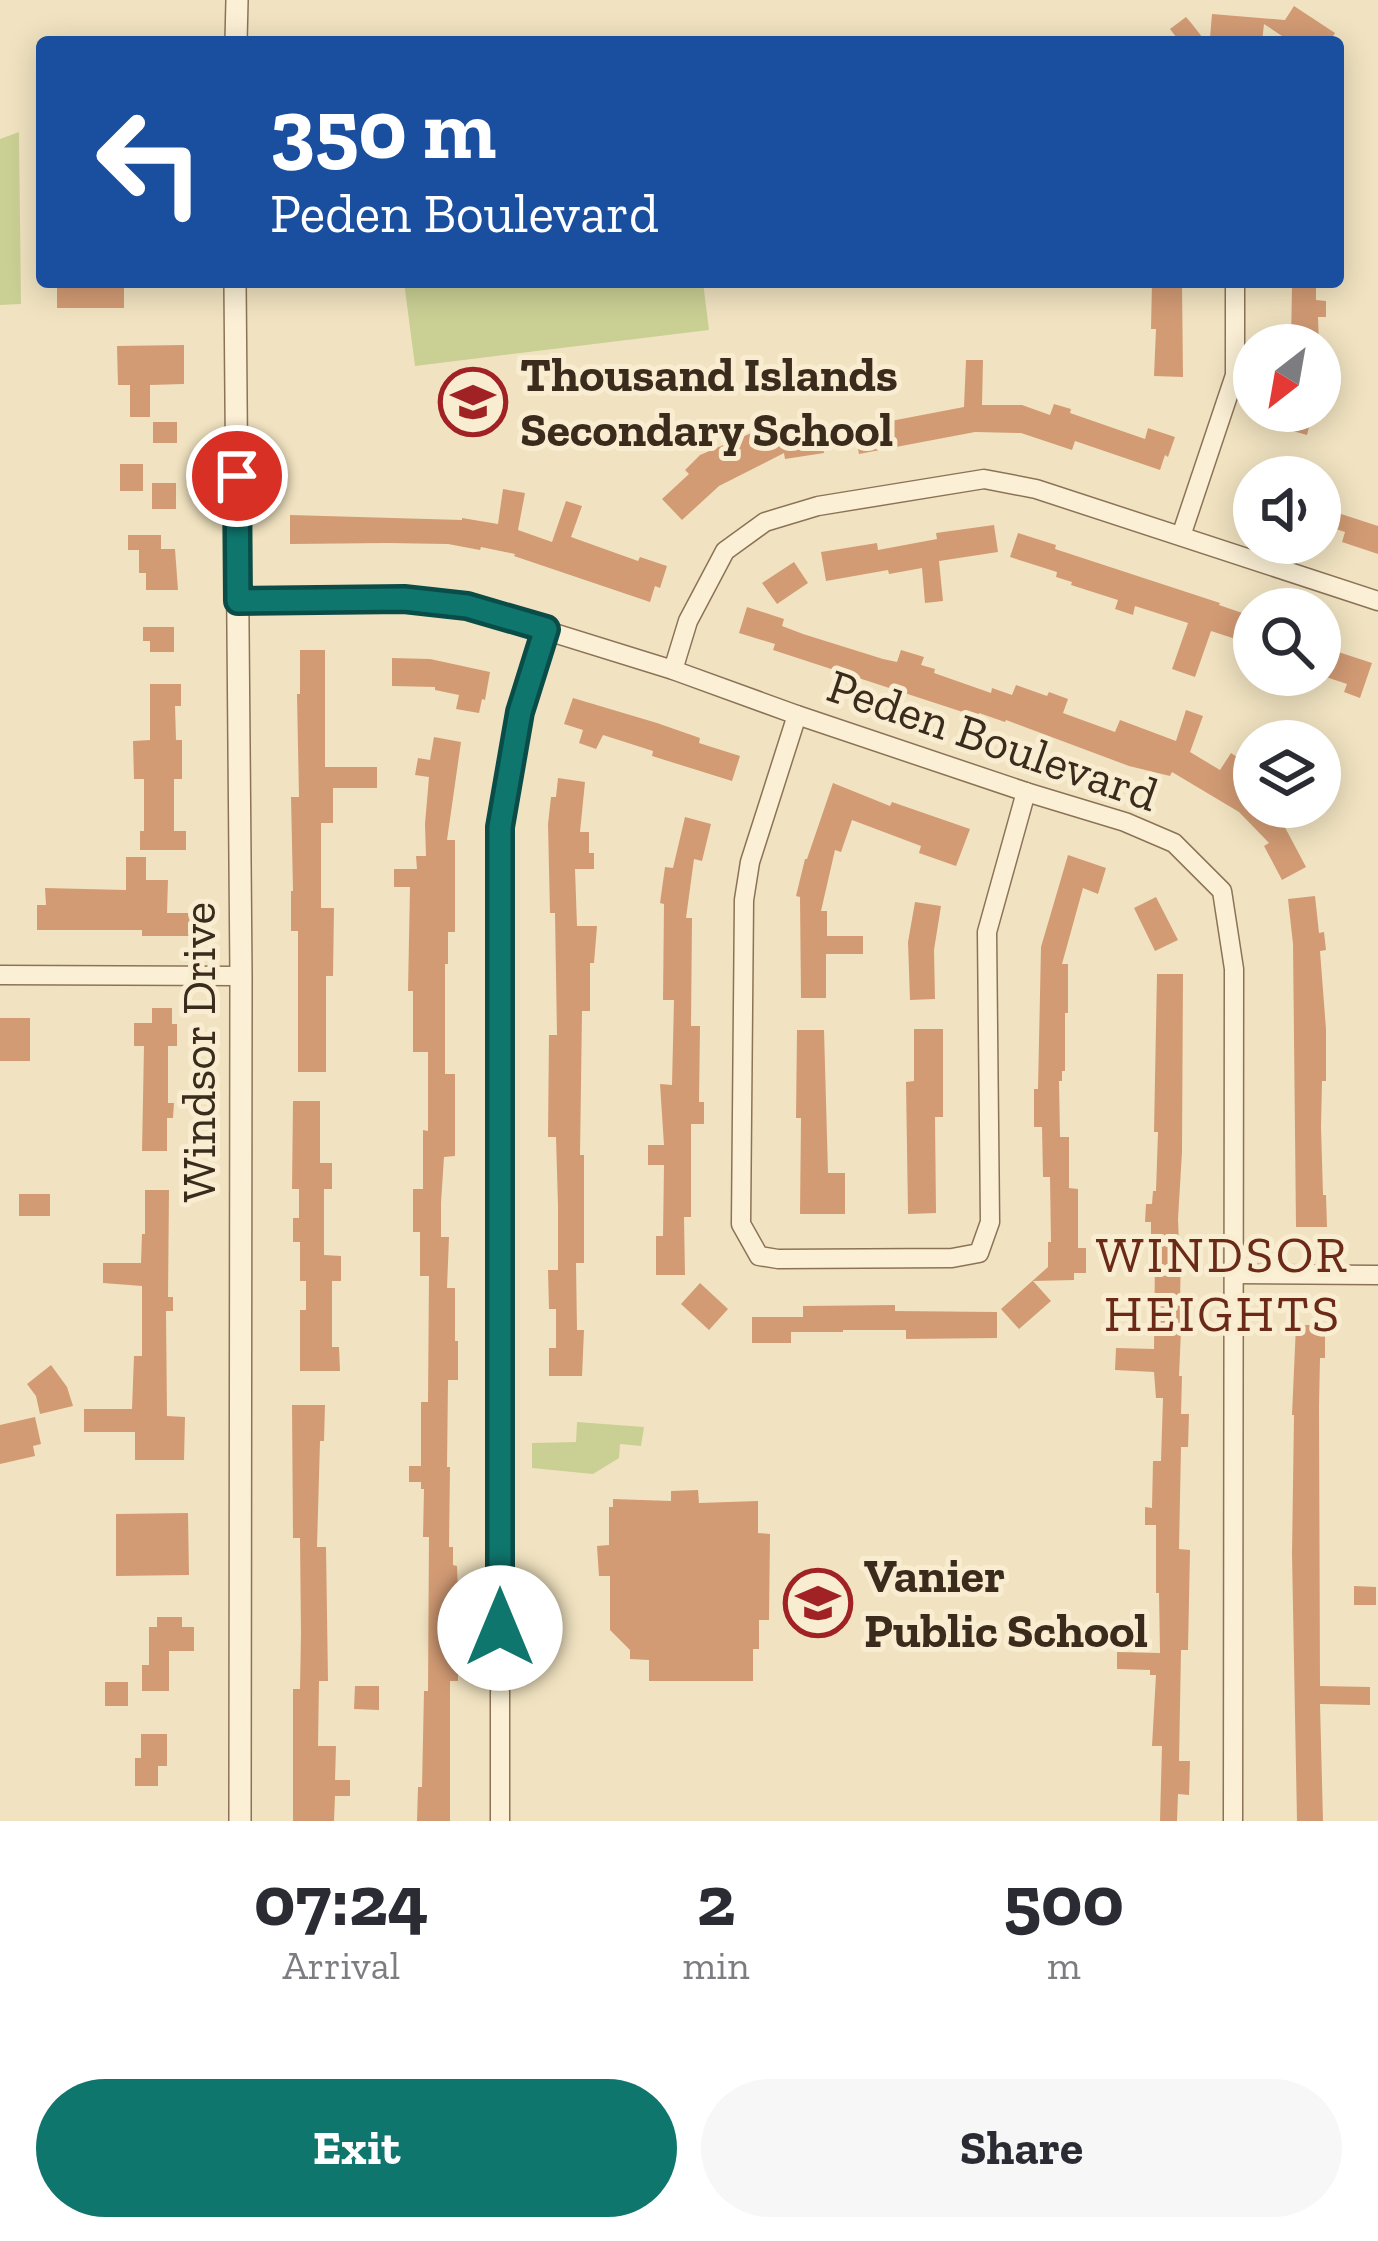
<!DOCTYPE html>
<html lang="en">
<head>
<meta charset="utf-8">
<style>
	:root { --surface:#fff; --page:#f7f7f7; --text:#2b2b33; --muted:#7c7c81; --accent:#0f766e }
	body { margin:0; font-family:"Zilla Slab",serif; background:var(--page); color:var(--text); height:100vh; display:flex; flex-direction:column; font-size:45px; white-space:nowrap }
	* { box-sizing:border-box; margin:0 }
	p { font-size:39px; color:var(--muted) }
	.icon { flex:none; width:66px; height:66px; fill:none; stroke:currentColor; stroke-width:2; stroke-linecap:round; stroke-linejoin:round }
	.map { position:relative; height:1821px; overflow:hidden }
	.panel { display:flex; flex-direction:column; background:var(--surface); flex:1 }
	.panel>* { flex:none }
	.hud { position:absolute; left:36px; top:36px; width:1308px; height:252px; border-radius:12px; box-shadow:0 6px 30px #0003; background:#1a4fa0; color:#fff; overflow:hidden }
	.needle { width:78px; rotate:211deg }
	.tools { position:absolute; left:1233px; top:324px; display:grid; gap:24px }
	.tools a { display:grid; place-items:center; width:108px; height:108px; border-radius:50%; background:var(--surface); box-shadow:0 6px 30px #0003; font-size:60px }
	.pin { position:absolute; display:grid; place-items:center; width:102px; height:102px; color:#fff; margin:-51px; border:6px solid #fff; border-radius:50%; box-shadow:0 3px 12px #0007 }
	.me { position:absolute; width:132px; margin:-66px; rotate:0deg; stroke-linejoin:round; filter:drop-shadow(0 0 9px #0008) }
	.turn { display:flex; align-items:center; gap:42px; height:252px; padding:0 36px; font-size:54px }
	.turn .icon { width:156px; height:156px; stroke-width:2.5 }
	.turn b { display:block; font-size:84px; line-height:102px }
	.eta { display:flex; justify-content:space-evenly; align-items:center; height:204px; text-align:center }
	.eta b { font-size:72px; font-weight:700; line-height:84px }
	.primary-button { display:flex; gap:24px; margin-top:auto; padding:24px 36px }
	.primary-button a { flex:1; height:138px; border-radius:72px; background:var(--accent); color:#fff; font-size:48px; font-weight:700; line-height:138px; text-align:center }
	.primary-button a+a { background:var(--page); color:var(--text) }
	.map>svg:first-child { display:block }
</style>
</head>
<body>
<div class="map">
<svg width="1378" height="1821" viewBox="0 0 1378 1821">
	<rect width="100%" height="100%" fill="#f1e3c1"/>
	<g fill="#cad094">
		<path d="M19,132L21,304L0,305V139Z"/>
		<path d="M404,282H703L709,330L415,366Z"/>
		<path d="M577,1422L644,1427L641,1446L620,1444L619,1458L593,1474L532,1468V1443L576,1442Z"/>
	</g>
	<g fill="#d29b74">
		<path d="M1294,6L1335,33L1329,42H1291L1264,24L1262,42L1210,38L1212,14L1285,20Z"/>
		<path d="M1186,17L1192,24L1206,42H1180L1170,29Z"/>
		<rect x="57" y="282" width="67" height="26"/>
		<path d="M1152,282H1182L1183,377L1154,376L1156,329H1151Z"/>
		<path d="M1292,285L1316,286V300L1326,301V317H1318L1319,345H1291Z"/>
		<path d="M184,345V384L150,385V417H130V385H118L117,346Z"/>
		<path d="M966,360H983L982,405H1022L1050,415L1054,404L1071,409L1070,413L1145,439L1148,428L1175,437L1168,457L1165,455L1160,470L1075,441L1072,450L1021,433L975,432L859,454L854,428L964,407Z"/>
		<path d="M1286,411H1313L1307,435L1282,428Z"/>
		<rect x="153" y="422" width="24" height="21"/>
		<path d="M763,428L767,436L820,428L824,453L785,459L784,453L719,486L682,520L662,499L689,474L685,470L700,455Z"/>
		<rect x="120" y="464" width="23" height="27"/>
		<rect x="152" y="483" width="24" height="26"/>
		<path d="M503,489L525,493L518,530L552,542L566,501L582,506L571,537L638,561L640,557L667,566L660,588L655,586L650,602L514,556L515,554L481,547L480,550L448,544L387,543L290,544V515L462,520V518L498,524Z"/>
		<path d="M1320,498L1340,504L1338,513L1378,526V554L1342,542L1345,532L1320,524Z"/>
		<path d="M994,525L998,552L939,561L943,601L925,603L922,568L889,574L888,570L826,581L821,552L877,543L878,550L937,539L936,533Z"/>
		<path d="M1018,533L1056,545L1055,549L1220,603L1219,605L1254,617V645L1211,631L1195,677L1172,669L1188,623L1135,606L1133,615L1115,609L1118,600L1071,585L1072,582L1056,577L1057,572L1010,557Z"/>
		<path d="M128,535H161V549H175L178,590H146V573H139V550H128Z"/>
		<path d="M794,562L808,583L777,604L762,583Z"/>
		<path d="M747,607L784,619L782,626L803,634L883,659L897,662L901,650L924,657L921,665L935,669L934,673L991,693L992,688L1012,695L1016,685L1047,696L1049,692L1068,699L1063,713L1115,732L1120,720L1176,741L1186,710L1203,716L1190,752L1220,770L1231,753L1243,761L1233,778L1254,791V807H1291L1280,818L1306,867L1282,880L1264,846L1269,843L1239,812L1172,772L1170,776L1129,766L1006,720L1005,722L979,713L978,717L773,650L775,644L739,633Z"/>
		<path d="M143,627H174V652H150V641H143Z"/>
		<path d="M1320,646L1372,663L1360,698L1344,692L1347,684L1320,675Z"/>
		<path d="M300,650H325V767H377V788H333V823H321V908H334L333,976H326V1072H298V931H291V891H293L291,797H299L297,694H300Z"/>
		<path d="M392,658L430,659L490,672L485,700L482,699L479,713L456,709L459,695L435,690V687L392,686Z"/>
		<path d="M150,684H181V706H175L176,740H182V779H174V831H186V850H140V831H144V779H134L133,741L150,740Z"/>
		<path d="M573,698L657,723L700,738L699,743L740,756L732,781L652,756L653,751L603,735L596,749L579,743L583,730L564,724Z"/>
		<path d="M434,737L461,742L447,840H455V932H448V964H445V1074H455V1156L444,1157L441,1203V1237H449L447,1288H455V1341H458V1380H448L447,1467H450L449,1547H453V1565L457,1566L458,1591V1629H453V1659H458V1681H450V1821H417L418,1787H422L424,1691H428L429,1537H423L424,1489H421V1482H409V1466H421V1402H428L429,1276H420V1232H413V1189H423V1130L428,1131V1052H413V991H408L410,887H394V869H417L416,856H426L425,824L429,777L415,775L418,758L430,760Z"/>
		<path d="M558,778L585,782L580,832H589V853H594V869H575L577,926H597L594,963H590V1011H582L580,1155H584V1263H576L577,1330H584L582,1376H549V1348H556V1309H549L548,1270H558V1206L556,1137H548L549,1035H557L555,913H550L548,824L551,797H556Z"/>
		<path d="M833,783L890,806L892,802L970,829L956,866L919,853L921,846L852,820L841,852L835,850L821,911H827V936H863V954H826V998H801L800,897L796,896L805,859H807Z"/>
		<path d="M685,817L711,824L702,861L694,859L686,918H692L691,1026H700L699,1102H704V1124H691V1217H684L685,1275H656V1236H663L664,1165H648V1145H664L660,1084L672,1085L674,1000H663L664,904L660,903L665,867L673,868Z"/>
		<path d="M1068,855L1106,868L1098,894L1083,888L1062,964H1068V1013H1065V1071H1062V1081H1059L1060,1137H1069V1188L1078,1189V1248H1086V1273H1074V1280L1033,1281L1051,1301L1019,1329L1001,1309L1048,1267V1242H1051L1050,1177H1043L1042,1127H1034V1089H1038L1041,947Z"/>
		<path d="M126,857H146V880H168L167,913H192V936H142V930H37V905H46L45,888L126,890Z"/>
		<path d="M1315,896L1319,933L1324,932L1326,950L1320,951L1326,1029V1081H1322L1321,1127L1323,1195H1326L1327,1227H1296L1293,944L1288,899Z"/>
		<path d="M1156,897L1178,940L1155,951L1134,908Z"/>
		<path d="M915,902L941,906L934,950L935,999L910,1000L908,942Z"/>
		<path d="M1157,974H1183L1182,1152L1178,1219L1179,1244H1181L1180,1307H1182L1179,1376H1182L1181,1414H1189L1188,1447H1181L1179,1549L1190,1550L1188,1650H1181L1179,1761H1190L1189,1795L1178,1794L1177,1821H1160L1162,1746H1152L1156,1675H1150V1670L1117,1669V1652L1160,1653L1159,1593H1156V1525H1145V1507L1152,1508L1153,1461H1161L1163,1398H1156L1154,1372L1115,1370L1116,1348L1154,1349L1155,1257H1151V1222H1145L1146,1204H1152L1153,1191H1156L1158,1132H1154Z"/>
		<path d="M152,1008H172V1024H177V1046H168V1103H174L173,1118H167V1151H142L144,1046H134V1023H152Z"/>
		<rect x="0" y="1018" width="30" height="43"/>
		<path d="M914,1029H943V1117H935L936,1213L908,1214L906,1082L914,1081Z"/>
		<path d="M797,1030H824L828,1173H845V1214H800L801,1118H796Z"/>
		<path d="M293,1101H320V1163H332V1189H324V1255L341,1256V1281H332V1347H339L340,1371H300V1310H306V1281H300V1242H293V1218H299V1189H292Z"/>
		<path d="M145,1190H169L168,1297H173V1311H166L167,1416L185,1417L184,1460H135V1432H84V1409H132L134,1356H142V1286L103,1283V1263H141L142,1234H145Z"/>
		<rect x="19" y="1194" width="31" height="22"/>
		<path d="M700,1283L728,1309L709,1330L681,1304Z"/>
		<path d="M895,1305V1311L997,1312V1338L906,1339V1330H843V1332H791V1343H752V1317H803V1306Z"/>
		<path d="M1296,1325H1325V1358H1320L1319,1406L1320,1686L1370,1687V1705L1320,1704L1323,1821H1297L1292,1554L1294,1415H1292Z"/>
		<path d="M51,1365L67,1387L73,1406L40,1414L36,1396L27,1384Z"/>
		<path d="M292,1405H325L324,1441H320L317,1547H326L328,1681H319L318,1746H336L335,1780H350V1796H335L334,1821H293V1689H300L301,1634L300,1538H293Z"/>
		<path d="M35,1417L41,1444L33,1446L35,1456L0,1464V1425Z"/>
		<path d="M698,1490L699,1503L758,1501V1533L770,1534L769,1620H759V1649H753V1681H649V1660L630,1659V1650L610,1630V1576H599L597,1546L609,1545V1507H613V1499L671,1501V1491Z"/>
		<path d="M188,1513L189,1575L116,1576V1514Z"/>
		<path d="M1354,1586L1376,1587V1605H1354Z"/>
		<path d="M157,1617H182V1627H194V1651H169V1691H142V1665H149V1627H157Z"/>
		<rect x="105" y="1682" width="23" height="24"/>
		<path d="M355,1686H379V1710L354,1709Z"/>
		<path d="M141,1734H167V1766H158V1786H135V1758H141Z"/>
	</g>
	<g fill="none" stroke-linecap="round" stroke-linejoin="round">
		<g stroke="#8c7357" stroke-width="21">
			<g id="minor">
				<path d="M1181,536L1235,375V282"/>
				<path d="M238,601L404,599L467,606L673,670L797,715L1026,792L1125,822L1174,843L1222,891L1234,969L1233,1821"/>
				<path d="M673,670L688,621L725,551L765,522L818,506L984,479L1036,489L1378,601"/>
				<path d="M797,715L750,862L744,900L741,1224L759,1256L778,1259L952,1258L979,1253L990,1222L987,932L1026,792"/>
				<path d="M0,975L241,976"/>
				<path d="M1235,1274L1378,1275"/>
				<path d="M500,1821V827L520,712L546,629"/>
			</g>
		</g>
		<g stroke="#8c7357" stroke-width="24">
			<g id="tertiary">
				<path d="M236,42L237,0"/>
				<path d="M235,282L241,976L240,1821"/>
			</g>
		</g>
		<use href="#minor" stroke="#fbf0d5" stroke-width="18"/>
		<use href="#tertiary" stroke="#fbf0d5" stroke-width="21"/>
	</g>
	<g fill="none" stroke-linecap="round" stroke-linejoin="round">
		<g stroke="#0a4d48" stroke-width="30">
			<path id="route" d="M237,476L238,601L404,599L467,606L546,629L520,712L500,827V1628"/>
		</g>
		<use href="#route" stroke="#0f766e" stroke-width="21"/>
	</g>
	<defs>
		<g id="school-ring" transform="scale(3.45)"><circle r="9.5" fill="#f8edd1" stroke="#a02224" stroke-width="1.5"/><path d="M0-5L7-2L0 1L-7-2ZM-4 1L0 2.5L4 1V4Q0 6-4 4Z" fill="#a02224"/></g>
	</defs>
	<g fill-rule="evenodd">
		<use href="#school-ring" x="473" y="402"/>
		<use href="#school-ring" x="818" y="1603"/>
	</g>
	<g text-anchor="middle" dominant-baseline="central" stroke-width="10" stroke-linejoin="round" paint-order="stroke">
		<g font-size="48" font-weight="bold" fill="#3b2b1c" stroke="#f8edd1" text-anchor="start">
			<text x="520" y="374">Thousand Islands<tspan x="520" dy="55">Secondary School</tspan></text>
			<text x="864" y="1575">Vanier<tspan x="864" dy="55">Public School</tspan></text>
		</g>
		<g font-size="48" fill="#3b2b1c" stroke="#f8edd1">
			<text transform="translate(993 740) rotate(19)">Peden Boulevard</text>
			<text transform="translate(198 1052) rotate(-90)">Windsor Drive</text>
		</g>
		<g font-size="51" letter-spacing="3" fill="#6b2918" stroke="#f8edd1">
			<text x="1223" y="1254">WINDSOR<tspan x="1223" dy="59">HEIGHTS</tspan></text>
		</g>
	</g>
</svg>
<div class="tools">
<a><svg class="needle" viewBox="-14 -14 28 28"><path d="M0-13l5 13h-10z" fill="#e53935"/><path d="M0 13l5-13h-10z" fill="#7c7c81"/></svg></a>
<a><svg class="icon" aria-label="sound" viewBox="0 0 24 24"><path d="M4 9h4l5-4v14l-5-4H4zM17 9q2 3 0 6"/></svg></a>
<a><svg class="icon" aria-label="search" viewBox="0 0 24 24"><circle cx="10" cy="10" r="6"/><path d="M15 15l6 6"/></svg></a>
<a><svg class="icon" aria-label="layers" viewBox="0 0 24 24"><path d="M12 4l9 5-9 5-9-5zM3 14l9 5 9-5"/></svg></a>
</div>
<div class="pin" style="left:237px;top:476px;background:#d93025"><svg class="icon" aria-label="arrive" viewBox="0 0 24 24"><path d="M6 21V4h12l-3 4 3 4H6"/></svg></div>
<svg class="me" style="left:500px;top:1628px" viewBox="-20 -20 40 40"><circle r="19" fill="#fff"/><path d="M0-13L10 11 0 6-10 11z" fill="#0f766e"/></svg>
<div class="hud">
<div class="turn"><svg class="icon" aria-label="left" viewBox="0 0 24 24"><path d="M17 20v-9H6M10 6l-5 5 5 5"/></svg><div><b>350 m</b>Peden Boulevard</div></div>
</div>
</div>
<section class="panel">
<div class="eta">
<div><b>07:24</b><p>Arrival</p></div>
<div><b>2</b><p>min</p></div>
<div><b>500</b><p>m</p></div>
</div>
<div class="primary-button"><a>Exit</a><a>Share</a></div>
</section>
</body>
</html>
